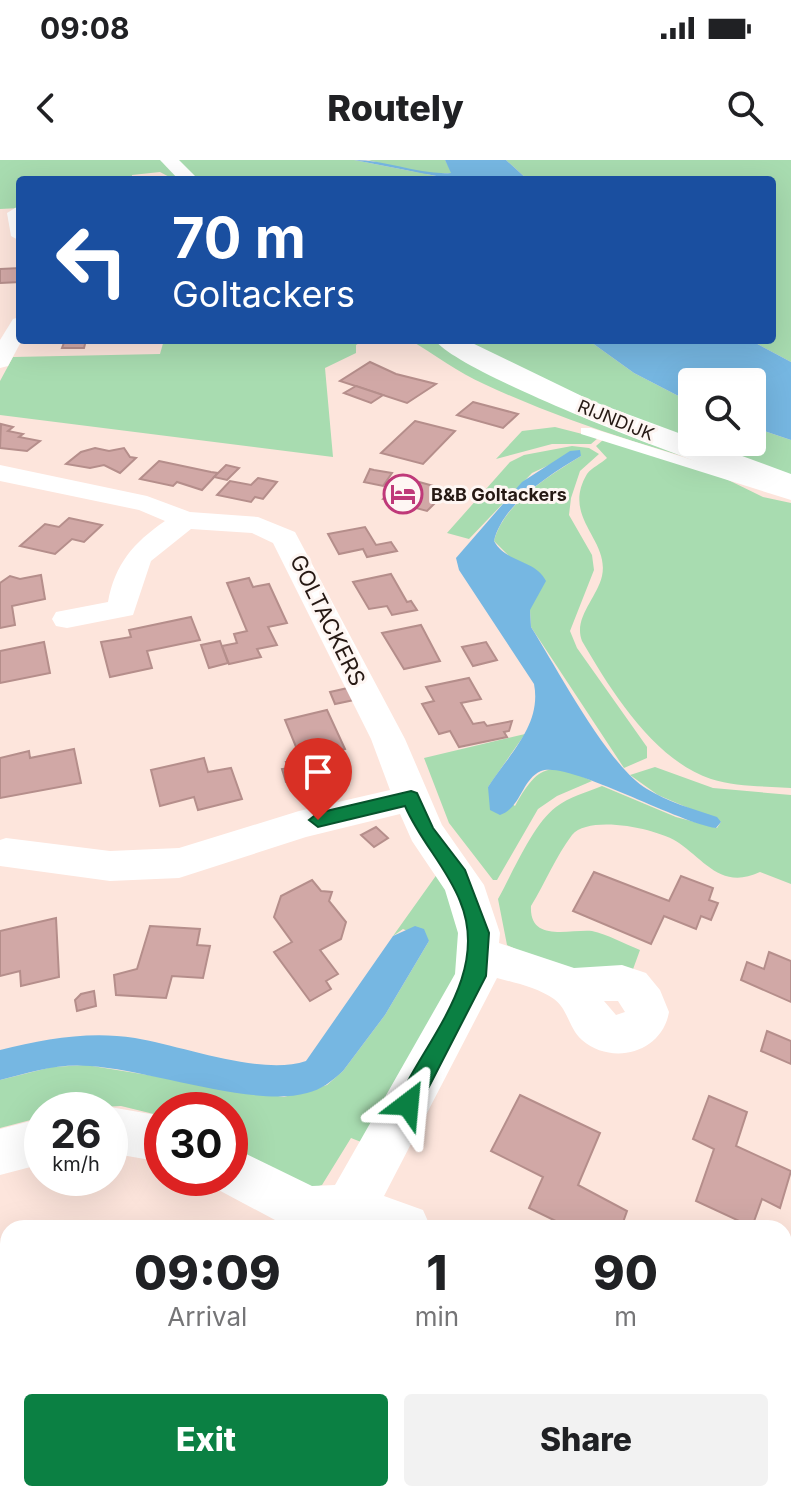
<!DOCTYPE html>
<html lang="en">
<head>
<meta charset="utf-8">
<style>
	:root { --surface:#fff; --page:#f2f2f2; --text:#202124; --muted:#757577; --accent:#0b8043 }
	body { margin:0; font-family:Inter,sans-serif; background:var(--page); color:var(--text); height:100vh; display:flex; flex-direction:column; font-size:30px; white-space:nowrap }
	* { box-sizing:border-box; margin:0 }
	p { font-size:26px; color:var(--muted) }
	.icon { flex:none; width:44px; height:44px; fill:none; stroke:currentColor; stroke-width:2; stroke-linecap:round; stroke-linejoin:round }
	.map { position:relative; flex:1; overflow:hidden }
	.drawer { position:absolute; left:0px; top:1060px; width:792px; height:282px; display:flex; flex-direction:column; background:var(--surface); border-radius:24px 24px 0 0; box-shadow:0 8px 32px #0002 }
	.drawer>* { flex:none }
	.hud { position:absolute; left:16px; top:16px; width:760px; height:168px; border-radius:8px; box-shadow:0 8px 32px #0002; background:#1a4fa0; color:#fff; overflow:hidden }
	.fabs { position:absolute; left:678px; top:208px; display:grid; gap:16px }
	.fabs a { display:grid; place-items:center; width:88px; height:88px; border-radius:8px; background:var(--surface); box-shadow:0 8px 32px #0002; font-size:40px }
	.speed { position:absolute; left:24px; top:932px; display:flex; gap:16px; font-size:40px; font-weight:700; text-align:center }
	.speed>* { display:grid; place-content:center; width:104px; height:104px; border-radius:50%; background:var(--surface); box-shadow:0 8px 32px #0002; line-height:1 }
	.speed small { font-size:20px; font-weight:400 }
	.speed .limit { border:12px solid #d22; background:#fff; color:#111 }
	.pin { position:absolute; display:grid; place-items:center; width:68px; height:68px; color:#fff; margin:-82px -34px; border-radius:50% 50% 50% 0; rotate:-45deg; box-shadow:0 0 8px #0007 }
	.pin .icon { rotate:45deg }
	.me { position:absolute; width:88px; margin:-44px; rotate:29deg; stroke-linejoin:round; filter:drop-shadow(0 0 6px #0008) }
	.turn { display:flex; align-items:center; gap:28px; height:168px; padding:0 24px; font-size:36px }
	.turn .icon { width:104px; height:104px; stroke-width:2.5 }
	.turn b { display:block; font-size:56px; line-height:68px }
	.eta { display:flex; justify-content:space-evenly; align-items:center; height:136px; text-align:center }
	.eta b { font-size:48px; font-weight:800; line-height:56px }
	.button { display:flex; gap:16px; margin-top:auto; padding:16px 24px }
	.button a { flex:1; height:92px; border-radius:8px; background:var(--accent); color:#fff; font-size:32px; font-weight:800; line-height:92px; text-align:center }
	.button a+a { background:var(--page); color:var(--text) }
	.status { display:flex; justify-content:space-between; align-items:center; height:56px; padding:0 40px; background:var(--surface); direction:ltr }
	.status svg { height:22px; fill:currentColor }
	header { display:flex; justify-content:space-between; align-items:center; height:104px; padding:0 24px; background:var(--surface); font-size:36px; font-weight:800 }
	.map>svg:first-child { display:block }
</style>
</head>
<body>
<div class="status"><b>09:08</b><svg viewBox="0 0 49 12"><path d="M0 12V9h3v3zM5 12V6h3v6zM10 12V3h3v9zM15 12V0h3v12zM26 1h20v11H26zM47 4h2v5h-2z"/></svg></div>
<header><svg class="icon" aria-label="back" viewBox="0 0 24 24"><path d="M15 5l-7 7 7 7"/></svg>Routely<svg class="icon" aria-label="search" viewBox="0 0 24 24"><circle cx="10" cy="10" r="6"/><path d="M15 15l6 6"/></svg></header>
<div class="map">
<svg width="791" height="1341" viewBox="0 0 791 1341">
	<rect width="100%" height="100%" fill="#fde5dc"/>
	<g fill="#a8dcb0">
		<path d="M0,0H165L186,20H175L160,12L132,15V20H20V48L0,49Z"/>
		<path d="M175,0H354L457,20H197Z"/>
		<path d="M368,0H445L452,13L423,14Z"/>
		<path d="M506,0H791V202L750,180H772V20H528Z"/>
		<path d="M164,180H364L356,185V193L325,208L333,297L0,255V221L13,197L160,194Z"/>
		<path d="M410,180H441L786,325C682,297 581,269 484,224C459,213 434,194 410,180Z"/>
		<path d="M456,180H588L634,213L692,243V282H752V267L791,280V318L670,276Z"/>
		<path d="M555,267L598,278L591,284H552L496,299L522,271Z"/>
		<path d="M603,280L720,316L763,337L791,343V628C765,626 736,627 711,619C654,600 611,531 582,481C573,458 597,438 602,416C610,379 561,358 587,314C592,307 601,304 607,298L596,286Z"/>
		<path d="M572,286L589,288L599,294L580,311L571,338L569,355L592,395L594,410L570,471L577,488L647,587V598L624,608L531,467L530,450L510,397L494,381C504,343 550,315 581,296L577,292L532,313L469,379L447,373L510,302L524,295Z"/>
		<path d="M525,574L488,627L515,646C537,606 549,600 592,621L557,636L538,649L497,720H493L449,663L424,598Z"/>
		<path d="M655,607L713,628L791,635V724L760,712C722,730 705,701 679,683C659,669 590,654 572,675C556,696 545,723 531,746C529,783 570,769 592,771C607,774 625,784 640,790L632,812L566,813L507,785L498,739C512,714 533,664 556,647C569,637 587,632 602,626L676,657L717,668L721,662L658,635L630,615Z"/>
		<path d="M440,710L459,756V809L361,982L351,978L322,1025L313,1028L230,987V950H162V956L121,946L42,950V957L0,968V920L52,907L86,905L284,937L327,925L343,911L385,855L429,781L403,769L393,776Z"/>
	</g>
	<g fill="#76b7e2">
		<path d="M354,0C388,0 418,15 451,13L445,0H506L528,20H457Z"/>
		<path d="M588,180H750L791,202V280L752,267V222H692V243L634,213Z"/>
		<path d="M570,291L580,290L581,296C551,314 503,343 494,381C506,403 535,399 546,421L530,450L531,467C557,508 608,606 647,629C668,642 693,649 717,657L721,662L716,668C676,662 567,600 541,611C521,620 522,647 500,655L490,650L488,627C509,594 542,565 534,524L459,410L456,398L522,322Z"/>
		<path d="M415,766L424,769L429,781L385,855L343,911C332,921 321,930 307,933C255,948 150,910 90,906C59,903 30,912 0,920V890C45,879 88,871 135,878C183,886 261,916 306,901L393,776Z"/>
	</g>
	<g fill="#d1a8a6" stroke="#b58e8b" stroke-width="2">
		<path d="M20,108V122L0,123V109Z"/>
		<path d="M51,180H86L84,188H62L65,180Z"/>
		<path d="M370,202L396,214L436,224L407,243L340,221Z"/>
		<path d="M356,226L383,235L371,243L344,233Z"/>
		<path d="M473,242L518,254L503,268L457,255Z"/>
		<path d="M415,261L455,271L423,304L381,293Z"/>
		<path d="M1,264L13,267L8,271L23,274L19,277L40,281L27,291L0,288Z"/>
		<path d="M95,288L109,291L124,288L130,297L136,298L120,313L104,305L90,308L66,304L81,292Z"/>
		<path d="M159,301L211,312L218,313L202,330L177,322L173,326L140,319Z"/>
		<path d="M226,305L239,308L227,320L214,317Z"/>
		<path d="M370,309L374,310L392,313L383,326L364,322Z"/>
		<path d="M258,318L277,322L263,339L255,337L251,342L217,335L230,321L251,325Z"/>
		<path d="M412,320L448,330L427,351L383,339L396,326Z"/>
		<path d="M69,358L102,365L84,382L72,379L55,394L20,386L45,364L59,367Z"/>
		<path d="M365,367L376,385L391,382L397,391L367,397L363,389L339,394L328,374Z"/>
		<path d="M391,414L407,442L411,441L417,450L392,455L387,446L369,449L353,422Z"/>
		<path d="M41,415L45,439L12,446L15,465L0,468V423L10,416L20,419Z"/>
		<path d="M249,418L253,427L269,424L287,463L268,467L277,485L257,489L261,497L229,504L222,486L237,483L234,474L247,471L227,423Z"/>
		<path d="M191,457L200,480L147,491L152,508L110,517L101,482L131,477L129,470Z"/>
		<path d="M421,465L440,501L404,509L382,473Z"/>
		<path d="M220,481L228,503L209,508L201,485Z"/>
		<path d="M44,482L50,513L0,523V491Z"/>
		<path d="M486,482L497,500L473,506L462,487Z"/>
		<path d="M469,518L481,539L461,543L473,564L484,562L487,566L512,561L509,571L504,572L507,577L459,587L450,571L439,574L422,544L434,541L426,527Z"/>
		<path d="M348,528L354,540L335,544L330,532Z"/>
		<path d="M327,550L345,589L319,595L335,631L301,639L294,620L286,622L282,609L289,608L286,602L301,599L285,560Z"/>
		<path d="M74,589L81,623L0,638V598L29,591L30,598Z"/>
		<path d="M204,598L208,612L231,608L242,639L198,650L194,637L160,646L151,610Z"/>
		<path d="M376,667L388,678L374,687L361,675Z"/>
		<path d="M594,712L669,741L681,716L713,728L709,740L718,743L711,760L701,756L696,769L664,756L651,784L573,751Z"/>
		<path d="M312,720L321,731L332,732L329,741L346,762L341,779L320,790L338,814L326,821L331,829L310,841L274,792L292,782L274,757L281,736Z"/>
		<path d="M56,758L59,817L21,826L20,811L0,816V771Z"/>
		<path d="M150,766L200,769L197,785L210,786L203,818L172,816L166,838L116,835L114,815L137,809Z"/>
		<path d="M769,792L791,801V842L741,820L747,802L764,809Z"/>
		<path d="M94,831L96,846L77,851L75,840L81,834Z"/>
		<path d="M767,871L791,881V904L761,891Z"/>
		<path d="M520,935L600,973L578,1025L627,1051L621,1068H570L529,1048L543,1017L491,991Z"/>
		<path d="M709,936L747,952L736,986L791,1011L780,1048L762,1039L752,1067L696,1041L714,989L693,979Z"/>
		<path d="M8,1318V1334H73L83,1341H0V1330Z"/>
		<path d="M73,1334H111L107,1341H83Z"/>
		<path d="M331,1334H400L396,1341H341Z"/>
		<path d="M542,1334H622L620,1341H551Z"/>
		<path d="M651,1334H675L673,1341H649Z"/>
	</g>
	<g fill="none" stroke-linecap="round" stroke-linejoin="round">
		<path fill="#fff" fill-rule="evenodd" d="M581,268H591L791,331V340L581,274Z"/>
		<g fill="#fff" fill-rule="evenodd">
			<path d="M20,45V81L11,76L7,53Z"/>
			<path d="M20,157L22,180L8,206L0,208V180L13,159Z"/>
			<path d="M0,305L147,336L190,352L258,357L295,372L405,579L442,665L484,725L500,773L499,783L574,808L622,805L646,813L660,830L669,852C662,893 612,906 582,880C569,869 568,849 554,839C538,828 516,823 497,818L384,1036L423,1050L431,1068H290L213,1027L209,1018H230V986L312,1026L335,1025L455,814L458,773L445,730L412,681L400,654L306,677L179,718L110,721L0,706V680L6,678L110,691L179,688L299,651L390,630L371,579L273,383L252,373L191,369L151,401L133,455L67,468L56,466L52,459L56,452L108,442C115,404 133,383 165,361L139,350L0,321ZM604,841H618L625,852L616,855Z"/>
			<path d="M110,947L162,956V1002L110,993V950H103Z"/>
			<path d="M42,958V1004L0,1015V969Z"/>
			<path d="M784,1259L791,1262V1321L784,1318Z"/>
			<path d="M193,1334H254L251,1341H190Z"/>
		</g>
		<g fill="#fff" fill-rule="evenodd">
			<path d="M160,0H179L199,20H179Z"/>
			<path d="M435,180H466L592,241L692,278V282H704L791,314V333C737,320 460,216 435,180Z"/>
		</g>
	</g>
	<path fill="#0b8043" stroke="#07532c" stroke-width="2" d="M411,631L417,633L433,668L465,710L489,773L486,816L416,952L408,955L400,952L396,944C425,880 491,815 460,741C446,706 420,681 405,646L318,667L309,660L318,653Z"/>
	<defs>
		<g id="hotel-ring" transform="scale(2)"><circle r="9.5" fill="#fef6f3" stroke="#bf3979" stroke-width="1.5"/><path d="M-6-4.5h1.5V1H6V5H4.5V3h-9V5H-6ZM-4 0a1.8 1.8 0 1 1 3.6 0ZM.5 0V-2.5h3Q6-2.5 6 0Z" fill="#bf3979"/></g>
	</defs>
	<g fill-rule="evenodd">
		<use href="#hotel-ring" x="403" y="334"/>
	</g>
	<g text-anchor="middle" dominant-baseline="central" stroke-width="6" stroke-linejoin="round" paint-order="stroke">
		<g font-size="18" fill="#261914" stroke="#fef6f3">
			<text transform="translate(616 260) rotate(22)">RIJNDIJK</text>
		</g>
		<g font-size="18" font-weight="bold" fill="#261914" stroke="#fef6f3" text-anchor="start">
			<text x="431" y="334">B&amp;B Goltackers</text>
		</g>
		<g font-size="22" fill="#261914" stroke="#fef6f3">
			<text transform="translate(328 460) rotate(64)">GOLTACKERS</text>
		</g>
	</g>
</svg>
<div class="fabs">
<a><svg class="icon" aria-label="search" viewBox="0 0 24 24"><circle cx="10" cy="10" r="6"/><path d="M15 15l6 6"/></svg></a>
</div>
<div class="speed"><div>26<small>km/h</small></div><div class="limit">30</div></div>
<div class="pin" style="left:318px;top:660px;background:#d93025"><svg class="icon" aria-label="arrive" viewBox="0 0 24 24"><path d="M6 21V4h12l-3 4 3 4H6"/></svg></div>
<svg class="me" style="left:408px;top:944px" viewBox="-20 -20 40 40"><path d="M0-17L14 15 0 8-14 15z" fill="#0b8043" stroke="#fff" stroke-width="4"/></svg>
<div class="hud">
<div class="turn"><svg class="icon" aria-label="left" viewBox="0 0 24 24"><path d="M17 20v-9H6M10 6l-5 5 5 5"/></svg><div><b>70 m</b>Goltackers</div></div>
</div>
<section class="drawer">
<div class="eta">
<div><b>09:09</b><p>Arrival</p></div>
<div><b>1</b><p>min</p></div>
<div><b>90</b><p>m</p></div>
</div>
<div class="button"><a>Exit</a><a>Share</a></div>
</section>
</div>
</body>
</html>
